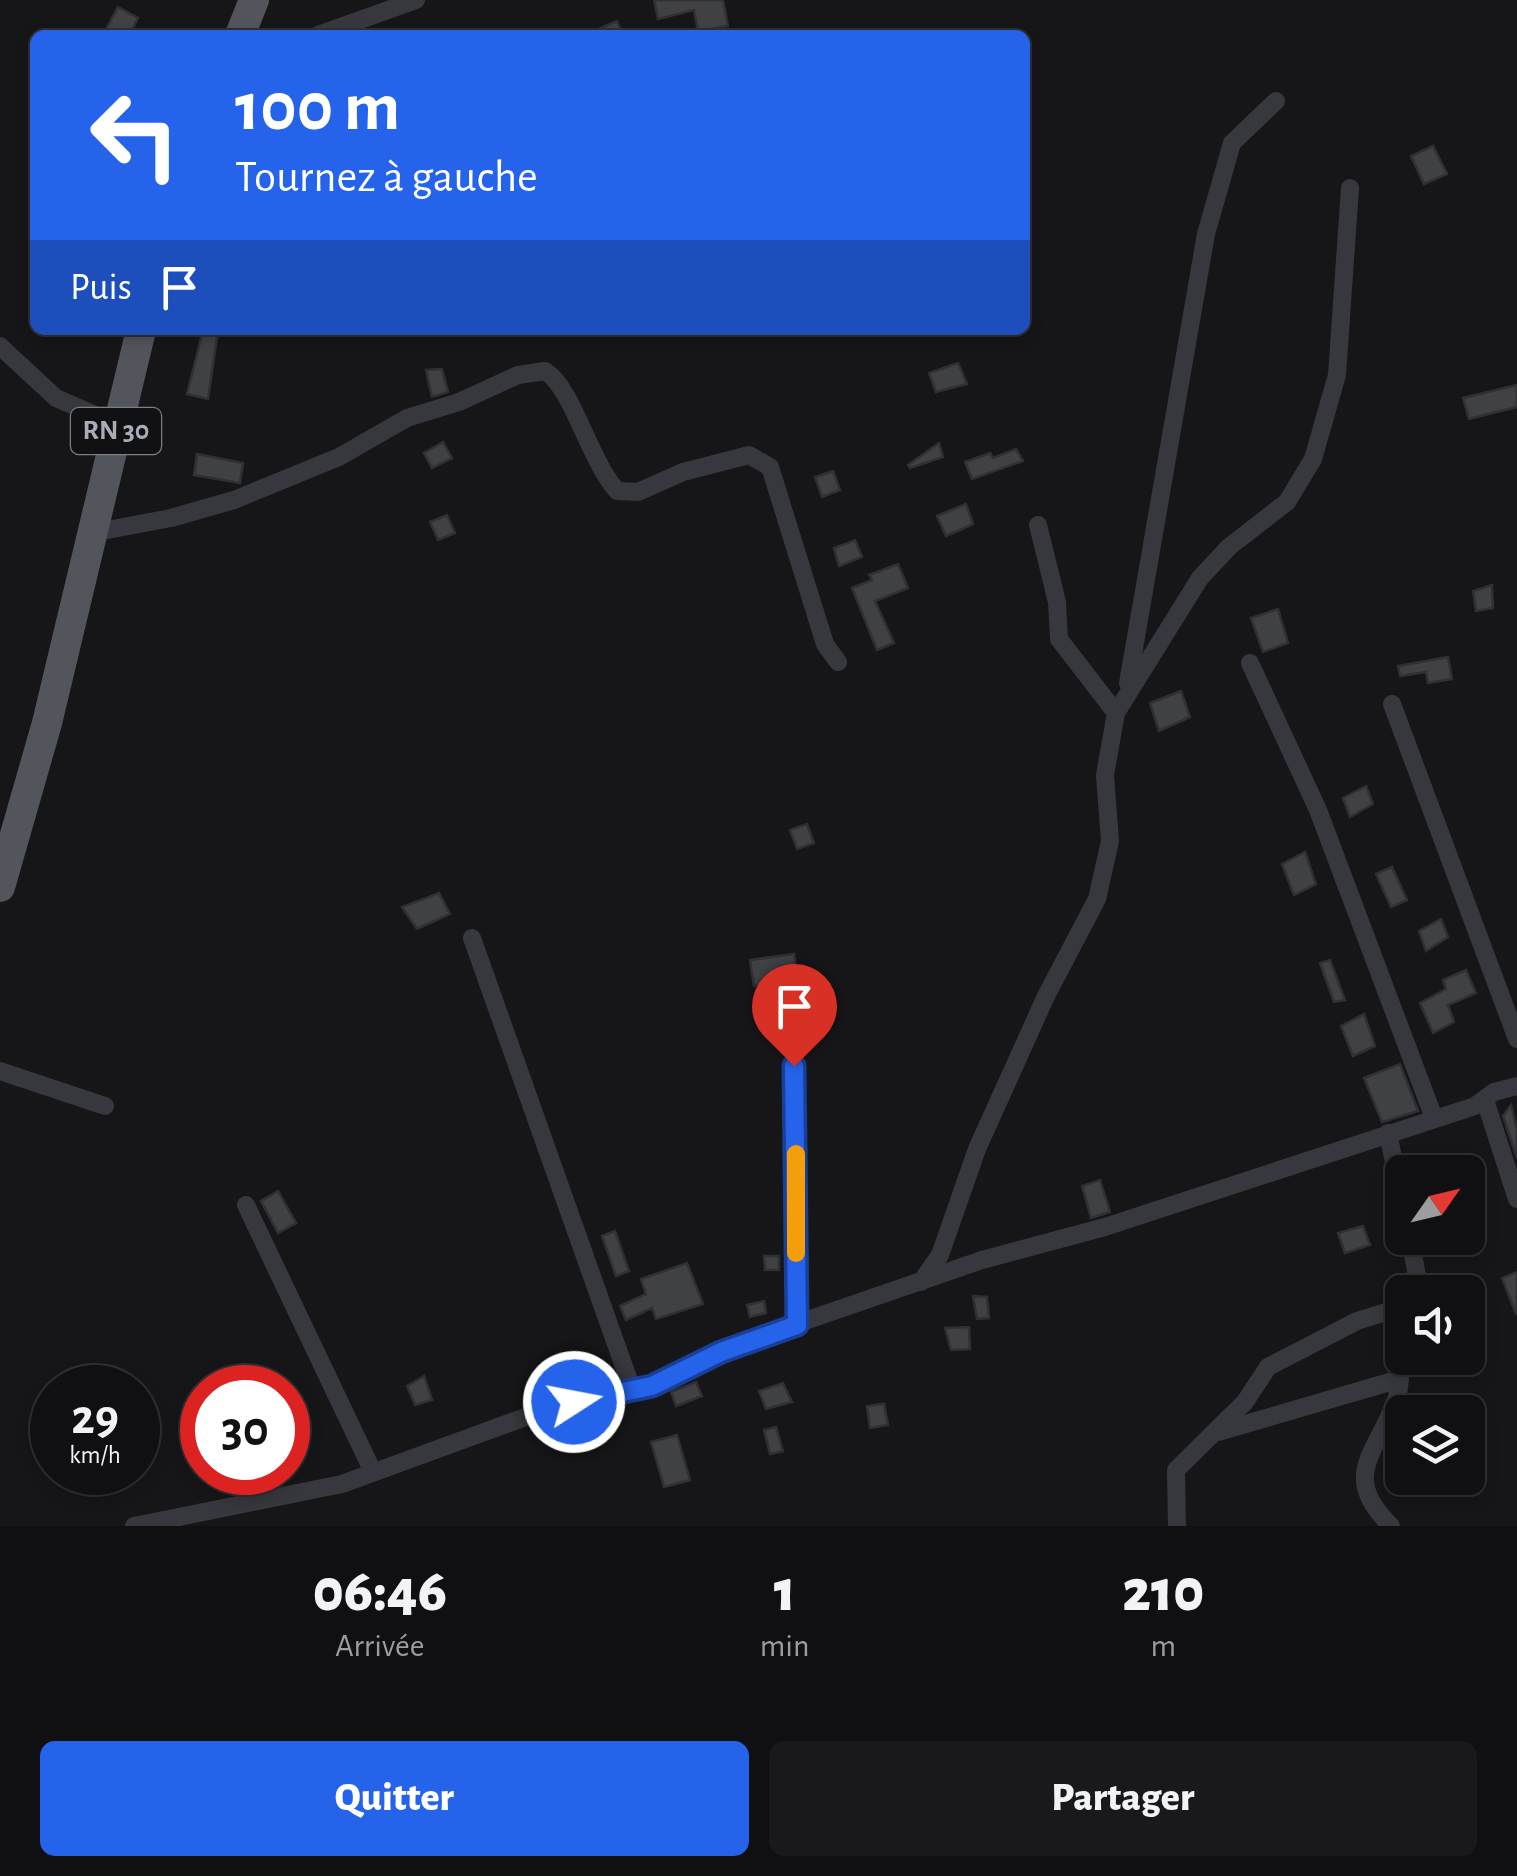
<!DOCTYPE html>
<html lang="fr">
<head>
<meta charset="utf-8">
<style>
	:root { --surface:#101012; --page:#19191b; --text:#f1f3f6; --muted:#9c9d9f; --line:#303032; --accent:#2563eb }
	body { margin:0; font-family:"Alegreya Sans",sans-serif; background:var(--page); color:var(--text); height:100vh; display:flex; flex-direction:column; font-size:38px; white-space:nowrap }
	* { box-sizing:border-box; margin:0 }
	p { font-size:32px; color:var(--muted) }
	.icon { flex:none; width:55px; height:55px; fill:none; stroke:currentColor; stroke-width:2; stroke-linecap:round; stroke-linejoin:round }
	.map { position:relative; height:1526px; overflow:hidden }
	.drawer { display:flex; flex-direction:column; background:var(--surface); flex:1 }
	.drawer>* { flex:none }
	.banner { position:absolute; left:30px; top:30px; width:1000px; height:305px; border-radius:15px; box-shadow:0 5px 15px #0003,0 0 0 2px var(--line); background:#2563eb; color:#fff; overflow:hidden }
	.needle { width:65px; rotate:56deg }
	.fabs { position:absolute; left:1385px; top:1155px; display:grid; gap:20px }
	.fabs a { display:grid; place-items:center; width:100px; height:100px; border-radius:15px; background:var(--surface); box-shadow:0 5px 15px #0003,0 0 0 2px var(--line); font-size:50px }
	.speed { position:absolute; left:30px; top:1365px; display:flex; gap:20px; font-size:50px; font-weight:700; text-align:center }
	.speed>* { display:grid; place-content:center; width:130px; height:130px; border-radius:50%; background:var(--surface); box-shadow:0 5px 15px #0003,0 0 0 2px var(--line); line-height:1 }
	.speed small { font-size:25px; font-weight:400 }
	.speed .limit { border:15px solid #d22; background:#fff; color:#111 }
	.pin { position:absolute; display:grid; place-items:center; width:85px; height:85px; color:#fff; margin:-102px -42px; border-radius:50% 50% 50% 0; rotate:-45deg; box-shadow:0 0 10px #0007 }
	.pin .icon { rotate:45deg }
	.me { position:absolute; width:110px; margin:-55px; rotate:79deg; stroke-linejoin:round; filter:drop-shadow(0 0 8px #0008) }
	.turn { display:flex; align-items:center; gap:35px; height:210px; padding:0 40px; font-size:45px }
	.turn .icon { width:130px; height:130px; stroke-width:2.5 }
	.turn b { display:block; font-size:70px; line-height:85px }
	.then { display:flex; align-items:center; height:95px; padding:0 40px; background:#0003; gap:20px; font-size:38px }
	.eta { display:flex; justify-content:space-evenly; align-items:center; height:170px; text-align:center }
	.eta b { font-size:60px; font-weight:800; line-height:70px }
	.action { display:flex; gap:20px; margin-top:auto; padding:20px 40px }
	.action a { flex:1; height:115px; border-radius:15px; background:var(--accent); color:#fff; font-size:40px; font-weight:800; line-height:115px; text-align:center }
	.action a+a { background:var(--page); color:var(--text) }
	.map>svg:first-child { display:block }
</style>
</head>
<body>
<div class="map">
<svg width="1517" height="1526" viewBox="0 0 1517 1526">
	<rect width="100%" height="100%" fill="#161618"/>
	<g fill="#404145" stroke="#303034" stroke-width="2.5">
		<path d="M654,0H723L728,26L698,31L694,10L658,19Z"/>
		<path d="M118,7L138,18L129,35H103Z"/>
		<path d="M617,21L623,35H585Z"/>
		<path d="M1433,146L1447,174L1424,184L1411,156Z"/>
		<path d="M203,330H218L208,399L187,394Z"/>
		<path d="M958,363L967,384L936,392L929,373Z"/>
		<path d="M442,369L448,392L432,397L426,370Z"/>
		<path d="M1517,385V407L1469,419L1463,398Z"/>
		<path d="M443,442L452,458L432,468L424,453Z"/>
		<path d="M939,443L943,457L910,468L908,465Z"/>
		<path d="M1016,449L1023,461L972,479L965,462L990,453L993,458Z"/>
		<path d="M197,454L243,463L240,483L194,475Z"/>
		<path d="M833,471L840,490L822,497L815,477Z"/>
		<path d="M966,504L973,524L946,536L937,516Z"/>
		<path d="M447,515L455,533L438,540L430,522Z"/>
		<path d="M855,540L862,557L839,566L834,548Z"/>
		<path d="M898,564L908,588L875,601L894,643L877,650L852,588L872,580L869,575Z"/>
		<path d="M1492,585L1493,608L1476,611L1473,591Z"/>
		<path d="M1278,609L1288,643L1263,652L1251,618Z"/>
		<path d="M1448,657L1452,679L1428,683L1426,672L1400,676L1398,666Z"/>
		<path d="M1181,691L1190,717L1159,731L1150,703Z"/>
		<path d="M1366,786L1373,804L1350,817L1343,798Z"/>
		<path d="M807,824L814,843L797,849L790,830Z"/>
		<path d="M1305,852L1316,884L1294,895L1282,864Z"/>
		<path d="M1392,867L1407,900L1391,907L1376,874Z"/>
		<path d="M439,893L450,914L417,929L402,907Z"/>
		<path d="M1441,919L1448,937L1426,951L1419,931Z"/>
		<path d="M794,954L798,983L754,986L750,960Z"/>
		<path d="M1330,960L1345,1000L1334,1002L1320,963Z"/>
		<path d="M1466,970L1476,993L1448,1005L1454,1022L1433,1033L1420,1003L1446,989L1443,980Z"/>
		<path d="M1364,1014L1375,1046L1353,1056L1341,1026Z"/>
		<path d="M1400,1064L1418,1111L1382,1122L1364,1078Z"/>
		<path d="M1511,1105L1517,1130V1158L1503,1116Z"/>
		<path d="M1100,1180L1110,1212L1091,1218L1082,1186Z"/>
		<path d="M278,1191L296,1223L278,1233L261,1201Z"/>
		<path d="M1363,1226L1370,1245L1345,1253L1338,1233Z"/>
		<path d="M615,1231L629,1271L616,1276L602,1236Z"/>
		<path d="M764,1256H779V1270H765Z"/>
		<path d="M687,1263L703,1304L656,1319L652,1308L626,1320L620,1306L646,1294L641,1279Z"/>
		<path d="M1517,1272V1314H1516L1502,1278Z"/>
		<path d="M973,1296L987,1297L989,1318L977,1319Z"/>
		<path d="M764,1301L766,1313L750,1317L747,1305Z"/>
		<path d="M969,1327L970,1349L951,1350L945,1328Z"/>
		<path d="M424,1376L432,1400L415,1405L407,1386Z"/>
		<path d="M696,1382L702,1396L676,1406L671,1392Z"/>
		<path d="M783,1383L792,1402L766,1409L759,1391Z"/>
		<path d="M884,1404L888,1425L870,1428L867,1406Z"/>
		<path d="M776,1427L783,1451L770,1454L764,1430Z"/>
		<path d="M677,1435L690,1480L664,1487L651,1442Z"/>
	</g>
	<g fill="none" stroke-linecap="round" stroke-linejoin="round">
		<g stroke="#37383d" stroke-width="18">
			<path d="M318,35L416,0"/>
			<path d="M0,346L56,398L118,425"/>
			<path d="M1038,525L1057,602L1059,639L1116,713"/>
			<path d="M91,533L171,518L234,500L339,457L407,418L459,402L518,375L545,371C573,388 588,458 617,491L638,492L683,472L749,455L770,467L825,644L838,662"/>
			<path d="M1250,663L1318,810L1434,1118"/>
			<path d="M1128,683L1206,234L1232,143L1276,101"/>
			<path d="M1392,704L1517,1039"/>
			<path d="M472,938L633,1392"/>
			<path d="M794,1035L797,1325"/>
			<path d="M0,1071L105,1106"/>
			<path d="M1485,1100L1517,1199"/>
			<path d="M1388,1133L1402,1202"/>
			<path d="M246,1205L373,1472"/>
			<path d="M1410,1238L1420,1292"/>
			<path d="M921,1282L940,1255L977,1149L1046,996L1097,899L1110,841L1105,775L1116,713L1200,578L1229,547L1287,502L1313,459L1337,375L1350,188"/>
			<path d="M1218,1432L1400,1379"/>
			<path d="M134,1526L342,1484L550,1408L652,1387L741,1343L982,1260L1105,1227L1475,1106L1494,1092L1517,1086"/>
			<path d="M1177,1526L1176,1470L1245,1402L1268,1367L1357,1321L1402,1307"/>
			<path d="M1391,1526C1338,1474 1379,1452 1397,1397C1402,1382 1399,1365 1402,1349"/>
		</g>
		<g stroke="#53555c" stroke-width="30">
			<path d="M240,35L254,0"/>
			<path d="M0,887L47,723L141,330"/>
		</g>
	</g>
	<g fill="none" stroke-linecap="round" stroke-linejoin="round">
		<g stroke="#184099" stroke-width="25">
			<path id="route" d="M574,1402L652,1386L721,1352L797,1325L794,1066"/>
		</g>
		<use href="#route" stroke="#2563eb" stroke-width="18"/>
		<path stroke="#f59e0b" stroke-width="18" d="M796,1154V1253"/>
	</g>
	<g text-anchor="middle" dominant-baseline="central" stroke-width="10" stroke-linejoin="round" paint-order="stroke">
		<rect fill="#111113" stroke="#7b7e86" stroke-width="2.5" x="71" y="408" width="90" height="46" rx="8"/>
		<g font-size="28" font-weight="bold" fill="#a8adb8">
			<text x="116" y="431">RN 30</text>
		</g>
	</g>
</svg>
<div class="fabs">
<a><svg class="needle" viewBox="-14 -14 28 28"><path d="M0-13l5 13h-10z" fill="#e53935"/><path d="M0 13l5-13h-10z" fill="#9c9d9f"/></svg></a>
<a><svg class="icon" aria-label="sound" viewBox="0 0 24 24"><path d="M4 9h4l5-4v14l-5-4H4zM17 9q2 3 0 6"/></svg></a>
<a><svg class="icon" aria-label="layers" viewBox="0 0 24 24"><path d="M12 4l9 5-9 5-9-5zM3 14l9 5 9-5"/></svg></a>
</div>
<div class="speed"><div>29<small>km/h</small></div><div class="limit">30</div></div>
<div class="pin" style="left:794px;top:1066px;background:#d93025"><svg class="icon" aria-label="arrive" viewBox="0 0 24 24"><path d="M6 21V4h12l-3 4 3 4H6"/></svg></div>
<svg class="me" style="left:574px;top:1402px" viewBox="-20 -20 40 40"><circle r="17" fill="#2563eb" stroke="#fff" stroke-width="3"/><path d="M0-11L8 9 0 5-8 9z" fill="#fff"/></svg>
<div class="banner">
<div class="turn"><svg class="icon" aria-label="left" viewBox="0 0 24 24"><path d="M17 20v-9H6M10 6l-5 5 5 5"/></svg><div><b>100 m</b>Tournez à gauche</div></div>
<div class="then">Puis<svg class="icon" aria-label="arrive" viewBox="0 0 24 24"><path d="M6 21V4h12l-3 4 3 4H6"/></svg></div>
</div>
</div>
<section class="drawer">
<div class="eta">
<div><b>06:46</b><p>Arrivée</p></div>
<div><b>1</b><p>min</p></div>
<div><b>210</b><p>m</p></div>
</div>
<div class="action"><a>Quitter</a><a>Partager</a></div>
</section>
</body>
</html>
